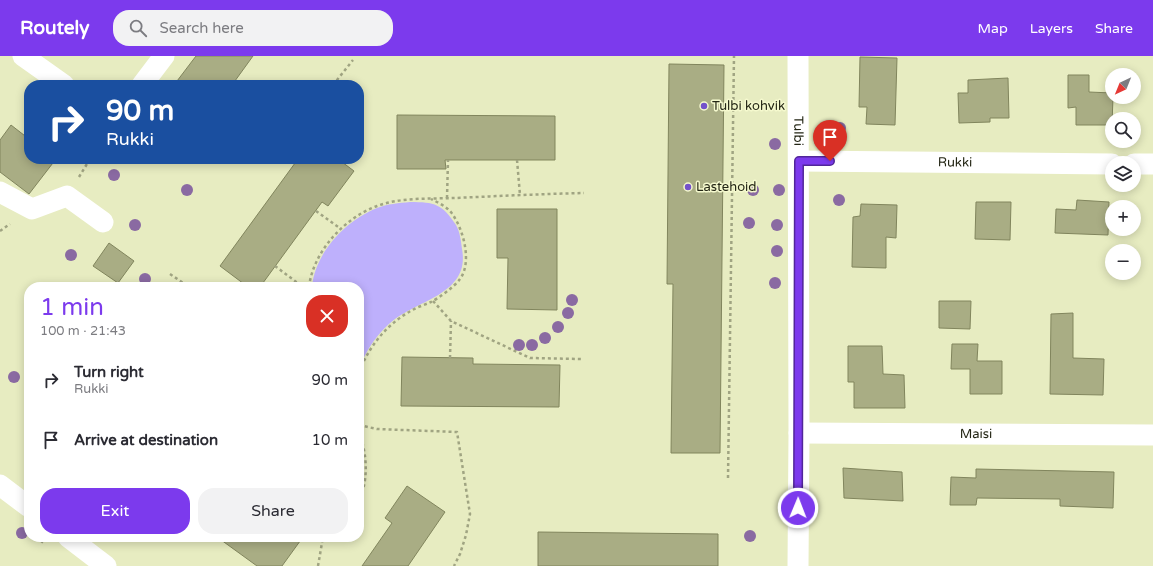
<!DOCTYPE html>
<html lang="en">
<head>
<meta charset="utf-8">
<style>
	:root { --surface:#fff; --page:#f2f2f3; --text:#2b2b33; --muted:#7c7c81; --accent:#7c3aed }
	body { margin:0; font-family:"Varela Round",sans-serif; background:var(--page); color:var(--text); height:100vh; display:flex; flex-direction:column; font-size:15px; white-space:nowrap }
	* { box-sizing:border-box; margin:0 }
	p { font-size:13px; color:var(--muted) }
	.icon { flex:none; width:22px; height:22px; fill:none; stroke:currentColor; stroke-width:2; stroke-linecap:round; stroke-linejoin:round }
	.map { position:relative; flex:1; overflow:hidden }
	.panel { position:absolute; left:24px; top:226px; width:340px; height:260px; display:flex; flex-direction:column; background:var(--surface); border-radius:16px; box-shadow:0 2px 10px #0003 }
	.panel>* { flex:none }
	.banner { position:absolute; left:24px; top:24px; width:340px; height:84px; border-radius:16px; box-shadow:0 2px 10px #0003; background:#1a4fa0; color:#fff; overflow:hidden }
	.needle { width:26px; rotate:223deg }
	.fabs { position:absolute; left:1105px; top:12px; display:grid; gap:8px }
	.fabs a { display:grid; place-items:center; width:36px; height:36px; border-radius:50%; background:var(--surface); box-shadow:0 2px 10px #0003; font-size:20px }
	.pin { position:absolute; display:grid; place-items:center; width:34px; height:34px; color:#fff; margin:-41px -17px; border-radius:50% 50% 50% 0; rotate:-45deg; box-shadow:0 0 4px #0007 }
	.pin .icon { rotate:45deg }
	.me { position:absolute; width:44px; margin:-22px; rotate:1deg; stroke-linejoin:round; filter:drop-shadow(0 0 3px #0008) }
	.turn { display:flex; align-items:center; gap:14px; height:84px; padding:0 16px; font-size:18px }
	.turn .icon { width:52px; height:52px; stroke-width:2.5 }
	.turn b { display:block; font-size:28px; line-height:34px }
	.round { display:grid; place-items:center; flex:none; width:42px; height:42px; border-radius:16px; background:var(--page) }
	.overview { display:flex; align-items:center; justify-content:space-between; height:68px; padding:0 16px }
	h1 { font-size:24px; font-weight:600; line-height:30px; color:var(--accent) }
	.cta { display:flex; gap:8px; margin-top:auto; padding:8px 16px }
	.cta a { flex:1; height:46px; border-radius:16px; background:var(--accent); color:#fff; font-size:16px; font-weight:600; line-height:46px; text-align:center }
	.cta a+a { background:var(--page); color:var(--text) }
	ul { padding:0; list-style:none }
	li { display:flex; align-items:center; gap:12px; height:60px; padding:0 16px }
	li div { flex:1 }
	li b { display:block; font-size:15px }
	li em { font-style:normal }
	header { display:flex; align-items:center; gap:24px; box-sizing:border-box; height:56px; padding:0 20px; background:var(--accent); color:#fff }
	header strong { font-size:19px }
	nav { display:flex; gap:22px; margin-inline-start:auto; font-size:14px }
	.search { width:280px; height:36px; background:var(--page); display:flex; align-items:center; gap:10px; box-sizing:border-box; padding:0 14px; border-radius:16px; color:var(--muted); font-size:15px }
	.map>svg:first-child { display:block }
</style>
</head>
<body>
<header>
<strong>Routely</strong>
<div class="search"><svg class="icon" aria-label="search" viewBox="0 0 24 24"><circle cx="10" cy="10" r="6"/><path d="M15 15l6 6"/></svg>Search here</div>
<nav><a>Map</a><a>Layers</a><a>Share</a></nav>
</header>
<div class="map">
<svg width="1153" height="510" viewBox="0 0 1153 510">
	<rect width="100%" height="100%" fill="#e7ecc1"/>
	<path fill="#beb0fc" d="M410,146C435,146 442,148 456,169C460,176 461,185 462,193C470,236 422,243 395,263C378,276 367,293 359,312V231H312C315,197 345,165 377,152C387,148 399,147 410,146Z"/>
	<g fill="#a9ad84" stroke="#81855d">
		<path d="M196,0H253L232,29H174Z"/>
		<path d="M860,1L897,2L895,69L866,68L867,51H859Z"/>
		<path d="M669,8L724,9L720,397H671L673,228H667Z"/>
		<path d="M1068,19H1089V36L1112,37V41H1113L1112,69H1076V51L1068,52Z"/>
		<path d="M1008,22L1009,62H990V66L959,67L958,37H968V24Z"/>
		<path d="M397,59L555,60V104H445L446,113H397Z"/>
		<path d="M11,69L29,83V103H56L29,138L0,116V84Z"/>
		<path d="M298,103H338L354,115L328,150L322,146L260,231H248L220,210Z"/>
		<path d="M1077,144L1109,146L1108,179L1055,177L1056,153L1076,154Z"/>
		<path d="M976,146H1011L1010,184L975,183Z"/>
		<path d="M861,148L897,149L896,182L886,181V212L852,211L853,161L860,160Z"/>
		<path d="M497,153H557V254L507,253L508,202H497Z"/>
		<path d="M109,187L134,205L118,227L93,210Z"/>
		<path d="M939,245H971L970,273L939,272Z"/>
		<path d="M1073,257V302L1104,303L1103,339L1050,338L1051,258Z"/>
		<path d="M952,288H978L977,305H1002V338H970V313H951Z"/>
		<path d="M848,290H882L883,318L904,319L905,352H854V326H848Z"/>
		<path d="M402,301L473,302V308L560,309L559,351L401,350Z"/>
		<path d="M843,412L902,416L903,445L844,442Z"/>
		<path d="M976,413L1114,416L1113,452L1060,450V443L977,442L976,449H950L951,421L976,422Z"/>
		<path d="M407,430L445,456L408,510H362L392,467L385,462Z"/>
		<path d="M538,476L718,478V510H538Z"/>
		<path d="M217,481H303L282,510H257Z"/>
	</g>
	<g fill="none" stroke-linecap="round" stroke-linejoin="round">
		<g stroke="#a0a482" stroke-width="2.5" stroke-dasharray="3 3" stroke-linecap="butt">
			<path d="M333,29L353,4"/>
			<path d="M517,104L520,139"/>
			<path d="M79,121L90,103"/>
			<path d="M447,142L448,104"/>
			<path d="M316,155L341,173"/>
			<path d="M0,175L10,168"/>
			<path d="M275,210L303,231"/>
			<path d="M170,218L189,231"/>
			<path d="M309,231C313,196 344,162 377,150C401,141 430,143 455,142C498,140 541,138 584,137"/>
			<path d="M433,245L451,265L530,302L581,303"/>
			<path d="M450,302L451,265"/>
			<path d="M359,316C369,291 385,270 409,256C415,252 424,249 431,246C439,242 454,231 460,223C472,207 464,175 453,159C448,151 439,147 431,143"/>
			<path d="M359,369L377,373L457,376L470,458L466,479L460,498L454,510"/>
			<path d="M359,375C367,399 369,422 359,445"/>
			<path d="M728,422L734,0"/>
			<path d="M36,481L45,488"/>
			<path d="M318,510L323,481"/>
		</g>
		<g stroke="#fff" stroke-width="21">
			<path d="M23,0L64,29"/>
			<path id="s1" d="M798,0L799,377L798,510"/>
			<path d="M142,29L164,0"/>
			<path id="s2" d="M799,105L1112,108"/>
			<path d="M1134,108H1153"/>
			<path d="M0,136L32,153L67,140L103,166"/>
			<path id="s3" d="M799,377L1153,379"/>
			<path d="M0,429L29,451"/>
			<path d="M68,481L106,510"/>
		</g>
	</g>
	<g fill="#8a6aa2">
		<circle cx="840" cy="72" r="6"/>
		<circle cx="775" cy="88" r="6"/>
		<circle cx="114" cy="119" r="6"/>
		<circle cx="187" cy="134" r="6"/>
		<circle cx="753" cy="134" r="6"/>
		<circle cx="779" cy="134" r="6"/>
		<circle cx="839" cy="144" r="6"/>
		<circle cx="749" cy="167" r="6"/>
		<circle cx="135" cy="169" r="6"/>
		<circle cx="777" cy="169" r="6"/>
		<circle cx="777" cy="195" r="6"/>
		<circle cx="71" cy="199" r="6"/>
		<circle cx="145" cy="223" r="6"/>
		<circle cx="775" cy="227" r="6"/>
		<circle cx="572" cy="244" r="6"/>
		<circle cx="568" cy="257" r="6"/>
		<circle cx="558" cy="271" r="6"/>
		<circle cx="545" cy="282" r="6"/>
		<circle cx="519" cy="289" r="6"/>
		<circle cx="532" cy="289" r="6"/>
		<circle cx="14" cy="321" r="6"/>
		<circle cx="22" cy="477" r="6"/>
		<circle cx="750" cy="480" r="6"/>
	</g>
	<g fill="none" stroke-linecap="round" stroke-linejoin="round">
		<g stroke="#51269a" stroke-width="10">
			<path id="route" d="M798,452L799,105H830"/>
		</g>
		<use href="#route" stroke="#7c3aed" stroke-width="7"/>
	</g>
	<g fill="#7451cb" stroke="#f5f9ce" stroke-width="1.5">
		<circle cx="704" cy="50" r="4"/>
		<circle cx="688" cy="131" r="4"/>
	</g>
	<g text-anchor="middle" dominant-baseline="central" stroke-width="3" stroke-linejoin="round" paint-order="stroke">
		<g font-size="13" fill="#242615" stroke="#f5f9ce" text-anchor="start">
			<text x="712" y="50">Tulbi kohvik</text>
			<text x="696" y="131">Lastehoid</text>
		</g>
		<g font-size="13" fill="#242615" stroke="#f5f9ce">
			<text stroke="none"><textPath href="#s1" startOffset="75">Tulbi</textPath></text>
			<text stroke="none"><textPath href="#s2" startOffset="156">Rukki</textPath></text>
			<text stroke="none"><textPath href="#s3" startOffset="177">Maisi</textPath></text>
		</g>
	</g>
</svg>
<div class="fabs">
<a><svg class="needle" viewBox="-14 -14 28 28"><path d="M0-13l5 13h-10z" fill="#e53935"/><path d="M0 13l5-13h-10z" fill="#7c7c81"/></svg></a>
<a><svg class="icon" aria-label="search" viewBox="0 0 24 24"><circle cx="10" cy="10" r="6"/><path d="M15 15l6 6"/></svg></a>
<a><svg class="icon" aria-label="layers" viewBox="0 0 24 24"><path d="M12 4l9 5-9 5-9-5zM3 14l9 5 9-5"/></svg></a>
<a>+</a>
<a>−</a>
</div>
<div class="pin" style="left:830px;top:105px;background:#d93025"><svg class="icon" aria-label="arrive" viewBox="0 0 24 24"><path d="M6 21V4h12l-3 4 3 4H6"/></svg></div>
<svg class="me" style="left:798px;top:452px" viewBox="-20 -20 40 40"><circle r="17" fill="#7c3aed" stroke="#fff" stroke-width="3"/><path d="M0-11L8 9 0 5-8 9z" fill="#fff"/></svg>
<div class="banner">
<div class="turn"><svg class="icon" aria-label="right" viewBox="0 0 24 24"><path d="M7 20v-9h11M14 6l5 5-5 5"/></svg><div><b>90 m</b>Rukki</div></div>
</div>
<section class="panel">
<div class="overview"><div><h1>1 min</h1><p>100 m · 21:43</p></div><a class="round" style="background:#d93025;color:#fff"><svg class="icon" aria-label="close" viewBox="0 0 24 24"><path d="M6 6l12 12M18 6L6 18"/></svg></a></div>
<ul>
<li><svg class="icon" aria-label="right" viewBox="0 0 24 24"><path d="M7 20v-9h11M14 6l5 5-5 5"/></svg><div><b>Turn right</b><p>Rukki</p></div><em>90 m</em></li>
<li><svg class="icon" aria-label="arrive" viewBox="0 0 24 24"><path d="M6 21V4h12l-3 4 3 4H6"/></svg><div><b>Arrive at destination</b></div><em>10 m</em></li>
</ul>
<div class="cta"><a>Exit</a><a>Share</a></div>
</section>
</div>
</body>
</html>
